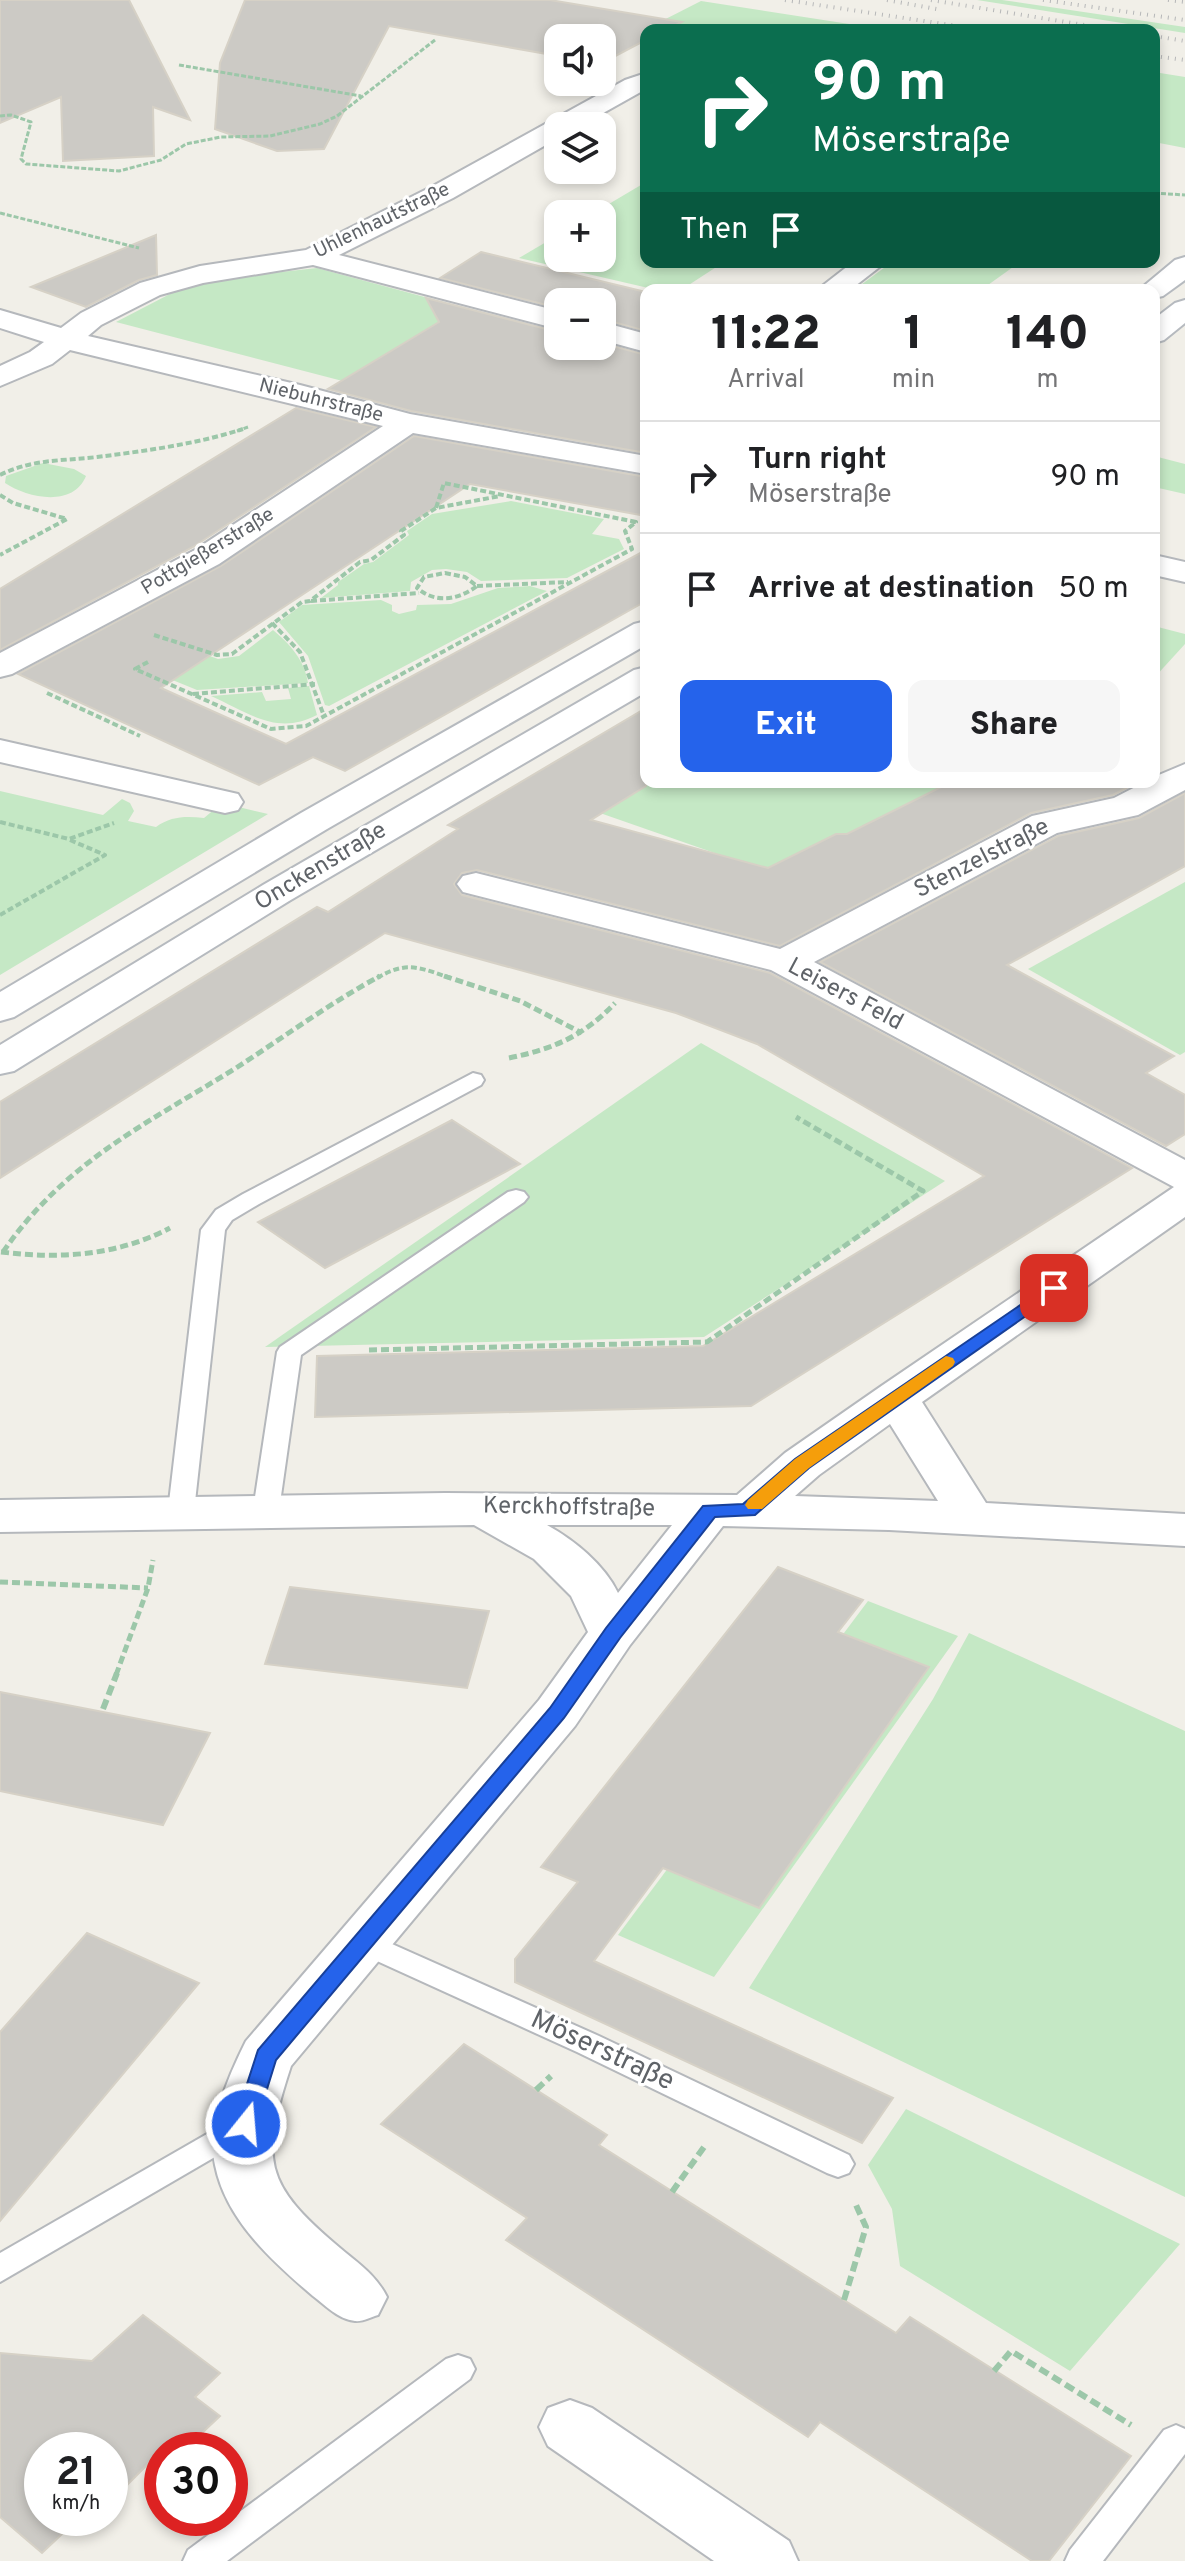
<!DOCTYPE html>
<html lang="en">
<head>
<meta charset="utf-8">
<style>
	:root { --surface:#fff; --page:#f6f6f6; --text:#202124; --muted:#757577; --line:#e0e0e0; --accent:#2563eb }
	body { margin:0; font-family:Overpass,sans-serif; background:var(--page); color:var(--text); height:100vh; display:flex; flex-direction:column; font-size:30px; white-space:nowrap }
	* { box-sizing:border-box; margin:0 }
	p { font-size:26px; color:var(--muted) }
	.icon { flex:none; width:44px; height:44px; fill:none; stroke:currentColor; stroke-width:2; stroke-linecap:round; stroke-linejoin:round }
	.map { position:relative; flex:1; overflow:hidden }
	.details { position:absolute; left:640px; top:284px; width:520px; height:504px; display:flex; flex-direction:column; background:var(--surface); border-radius:16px; box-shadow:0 4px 12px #0003 }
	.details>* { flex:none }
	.banner { position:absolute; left:640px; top:24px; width:520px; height:244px; border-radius:16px; box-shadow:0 4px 12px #0003; background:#0b6e4f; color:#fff; overflow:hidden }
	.fabs { position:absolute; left:544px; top:24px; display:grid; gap:16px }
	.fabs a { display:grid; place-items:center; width:72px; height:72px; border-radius:16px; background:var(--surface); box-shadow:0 4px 12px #0003; font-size:40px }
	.speed { position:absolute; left:24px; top:2432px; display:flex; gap:16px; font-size:40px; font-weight:700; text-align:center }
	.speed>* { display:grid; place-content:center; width:104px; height:104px; border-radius:50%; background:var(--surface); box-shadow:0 4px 12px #0003; line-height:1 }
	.speed small { font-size:20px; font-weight:400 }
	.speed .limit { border:12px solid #d22; background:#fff; color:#111 }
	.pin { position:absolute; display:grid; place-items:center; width:68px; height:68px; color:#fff; margin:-34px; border-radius:16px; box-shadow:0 4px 12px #0006 }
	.me { position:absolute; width:88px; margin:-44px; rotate:17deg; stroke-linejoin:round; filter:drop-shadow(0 0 6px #0008) }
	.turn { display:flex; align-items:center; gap:28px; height:168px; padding:0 40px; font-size:36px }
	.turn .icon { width:104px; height:104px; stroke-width:2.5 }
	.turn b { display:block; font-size:56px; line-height:68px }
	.then { display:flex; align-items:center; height:76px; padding:0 40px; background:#0003; gap:16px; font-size:30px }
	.eta { display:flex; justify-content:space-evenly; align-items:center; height:136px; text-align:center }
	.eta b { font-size:48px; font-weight:800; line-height:56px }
	.action { display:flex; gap:16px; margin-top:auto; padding:16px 40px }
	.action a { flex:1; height:92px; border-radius:16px; background:var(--accent); color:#fff; font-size:32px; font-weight:800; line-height:92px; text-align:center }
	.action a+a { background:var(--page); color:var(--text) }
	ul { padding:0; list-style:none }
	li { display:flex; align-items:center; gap:24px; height:112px; padding:0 40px; border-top:2px solid var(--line) }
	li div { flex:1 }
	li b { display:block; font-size:30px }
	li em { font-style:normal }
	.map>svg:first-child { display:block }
</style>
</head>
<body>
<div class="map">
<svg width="1185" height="2561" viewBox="0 0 1185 2561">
	<rect width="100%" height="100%" fill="#f1efe8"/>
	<g fill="#c5e8c5">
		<path d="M977,0H1002L1185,27V33Z"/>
		<path d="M701,1L888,30H644Z"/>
		<path d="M1154,72L1185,77V148L1154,142Z"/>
		<path d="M646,182V262H724L681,290H657L519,258L558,235V258H602V214H592Z"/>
		<path d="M892,262H1020L981,290H854Z"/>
		<path d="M317,268L558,333V346H602L646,358L435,405L116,322L193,282Z"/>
		<path d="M1154,456L1185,464V494L1154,487Z"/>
		<path d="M43,463L74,469L86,476C73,508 27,498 5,483L6,476Z"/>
		<path d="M511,501L604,519L592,534L619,539L624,549L567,578L481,581L467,572L446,569L432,570L411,582L410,591L321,598L338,585V582L364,564L373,562L409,535L407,531L432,514Z"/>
		<path d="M530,586L547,591L329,706L325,705L308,656L279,622L302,605L381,600L392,605V611L399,614L416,610L417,605L451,604L498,588Z"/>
		<path d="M1154,626L1185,634V644L1154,678Z"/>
		<path d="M273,630C290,644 305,661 308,683L197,690L143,668L193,650L218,659L239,656Z"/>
		<path d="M309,686L317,715C277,736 249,713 211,696L262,692L266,701L291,699L288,688Z"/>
		<path d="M651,782H962L775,874L600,813Z"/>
		<path d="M0,791L103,815L122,799L130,803L134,811L128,821L156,827C171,816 186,816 204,818L222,803L268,814L0,975Z"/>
		<path d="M1185,882V1052L1180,1055L1028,969Z"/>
		<path d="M701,1043L945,1181L704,1337L265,1347Z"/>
		<path d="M868,1601L958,1636L714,1977L618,1935Z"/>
		<path d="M969,1633L1185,1731V2197L749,1988L933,1699Z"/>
		<path d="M906,2109L1180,2244L1070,2371L900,2266L892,2209L868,2165Z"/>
	</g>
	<g fill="#cccac5" stroke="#d6d1c6" stroke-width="2">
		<path d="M0,0H129L190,120L153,107L154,156L63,161L61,97L0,123Z"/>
		<path d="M245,0H550L682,22L666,30H646V40L602,63V38H558V56L389,26L324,149L277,151L215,129L220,63Z"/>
		<path d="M156,235L157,275L139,280L86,307L31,287Z"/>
		<path d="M481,252L646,292V331L602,319V302H558V308L440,278Z"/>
		<path d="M426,298L558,332V346H602V343L646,355V453L411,411L328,389L439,322Z"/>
		<path d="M296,408L376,427L193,547L0,650V589Z"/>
		<path d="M414,436L646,477V516L470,484L161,688L286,744L646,550V601L345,771L313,757L259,785L18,674L221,566Z"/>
		<path d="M646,708V786L591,820L768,868L836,834H847L951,782H1138L1113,795L1031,813L780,946L477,870L462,873L454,884L462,895L770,973L1132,1168L751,1406L315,1417L317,1356L703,1346L984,1176L757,1044L676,1013L385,933L0,1178V1102L317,907L328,912L458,829L448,825Z"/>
		<path d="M1185,793V866L1007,965L1174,1056L1146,1073L1185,1095V1134L1166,1146L820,962L1058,836L1139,818Z"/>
		<path d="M452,1120L520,1164L325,1268L258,1222Z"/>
		<path d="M778,1567L863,1600L838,1632L929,1667L759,1908L663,1868L594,1961L893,2098L862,2143L515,1982V1959L578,1882L541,1867Z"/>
		<path d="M290,1587L489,1611L467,1688L265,1664Z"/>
		<path d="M0,1692L98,1711L210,1733L163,1825L0,1791Z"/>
		<path d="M87,1933L199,1983L0,2221V2032Z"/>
		<path d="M464,2044L607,2135L599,2145L896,2333L910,2317L1131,2456L1049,2561H1032L820,2422L808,2437L506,2240L527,2218L381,2124Z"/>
		<path d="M143,2315L220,2373L195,2397L220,2416L184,2450H162L110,2502V2450H42V2518H79L42,2553L0,2517V2353L92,2361Z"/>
	</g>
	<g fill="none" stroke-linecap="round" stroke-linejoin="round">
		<g stroke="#b5b8bc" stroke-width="4">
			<g id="lane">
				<path d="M473,1073L481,1075L484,1080L481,1085L259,1204L232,1220L225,1230L194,1511L190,1517L181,1520L172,1517L168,1511L201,1230L216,1210L243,1194Z"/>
				<path d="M516,1190L524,1192L528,1197L524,1202L301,1355L279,1510L275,1516L266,1519L257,1516L253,1510L277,1352L280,1347L508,1192Z"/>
				<path d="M365,1932L599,2036L849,2155L854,2164L849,2173L838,2177L827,2173L577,2052L355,1951L350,1943L355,1935Z"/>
				<path d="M240,2115L251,2118L256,2127L251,2136L0,2282V2253Z"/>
				<path d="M458,2355L470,2359L475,2369L470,2379L227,2561H183L188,2550L446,2359Z"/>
				<path d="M1176,2425L1185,2429V2454L1103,2561H1065L1070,2550L1164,2430Z"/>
			</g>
		</g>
		<g stroke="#b5b8bc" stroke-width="4">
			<g id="street">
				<path d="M646,73V89L580,126H558V138L453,198L339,255L558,311V329L313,265L203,283L160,295L101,325L88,336L300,385L410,414L646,456V474L413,433L219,564L12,674L0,677V653L195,550L383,426L70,350L52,364L0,386V366L30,352L44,342L0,328V310L61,328L81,313L140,283L200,266L306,250L433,186L625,80Z"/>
				<path d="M853,262H886L850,290H817Z"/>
				<path d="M602,322L646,334V352L602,340Z"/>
				<path d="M1154,555L1185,562V582L1154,575Z"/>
				<path d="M0,740L238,794L243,802L238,810L225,813L0,762Z"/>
				<path d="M1185,764V790L1138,815L1057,833L814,962L1185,1160V1217L922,1402L986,1503L1185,1514V1546L889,1530L723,1526L630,1645L575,1726L291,2066C260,2161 263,2183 340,2248C359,2264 376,2275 387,2297L378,2315C371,2317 362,2322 355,2321C338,2319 326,2306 313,2296C272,2261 226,2220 215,2165C206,2127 229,2075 246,2041L539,1700L588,1632L571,1596L534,1559L474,1525L0,1532V1500L445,1493L737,1495L785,1453L880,1387L1174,1187L771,970L463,892L457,884L463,876L476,873L780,949L1032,816L1114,798L1145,782H1154V777ZM890,1424L938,1501L795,1496L819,1475ZM547,1525H672L618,1593C604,1564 574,1540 547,1525Z"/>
				<path d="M570,2400L592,2408L789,2541L798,2561H714L548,2446L539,2427L548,2408Z"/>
			</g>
		</g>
		<g stroke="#b6babf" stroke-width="4">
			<g id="secondary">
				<path d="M1185,257V280L1163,296L1154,298V290H1139L1175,260Z"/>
				<path d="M1185,300V323L1164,340L1154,343V319L1175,303Z"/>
				<path d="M646,621V645L327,829L14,1017L0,1021V992L301,813L634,624Z"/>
				<path d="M646,667V692L289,901L14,1071L0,1074V1045L263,885L634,670Z"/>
			</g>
		</g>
		<g stroke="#9cc7a9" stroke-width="3" stroke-dasharray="5 2" stroke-linecap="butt">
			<path d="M179,65L361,96"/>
			<path d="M0,116L11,115L31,122L21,159L26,164L119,171L161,160L186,144L221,137L270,136L320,124L337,116L435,40"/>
			<path d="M1154,193L1185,195"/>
			<path d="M0,213L139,248"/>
			<path d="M237,431L248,427"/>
		</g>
		<g stroke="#9cc7a9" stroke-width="4" stroke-dasharray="6 3" stroke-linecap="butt">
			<path d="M0,475C32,459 62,461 97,457C145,451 197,444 243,429"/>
			<path d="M0,495L13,503L67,519L0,555"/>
			<path d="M445,573L465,577L477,586C458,600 436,604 417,588L424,577Z"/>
			<path d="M477,586L568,582"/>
			<path d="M311,601L419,593"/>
			<path d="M272,623L300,652L324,716"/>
			<path d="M154,635L217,655L232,654L302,602L310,601L360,562L371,560L404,535L401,531L436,508L500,496"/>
			<path d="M148,662L135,669L271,729L306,726L632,549L625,531L636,522L444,483L436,508"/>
			<path d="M47,693L140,736"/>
			<path d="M193,694L315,684"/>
			<path d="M0,822L69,839L114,823"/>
			<path d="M0,915L105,855L70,840"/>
			<path d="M377,978C408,960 419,968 451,978"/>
		</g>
		<g stroke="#9cc7a9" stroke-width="5" stroke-dasharray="8 4" stroke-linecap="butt">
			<path d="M444,976L520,1001L582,1033"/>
			<path d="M509,1058C553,1049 584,1036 615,1003"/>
			<path d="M1,1252C61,1259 116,1256 170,1228"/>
			<path d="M3,1252C65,1162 146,1124 236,1068C284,1037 330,1003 380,976"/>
			<path d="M369,1350L707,1342L923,1191L796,1117"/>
			<path d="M0,1582L148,1588"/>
			<path d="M116,1675L148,1588L153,1560"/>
		</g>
		<g stroke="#9cc7a9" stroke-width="6" stroke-dasharray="10 5" stroke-linecap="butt">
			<path d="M103,1709L117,1673"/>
			<path d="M536,2090L551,2076"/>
			<path d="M672,2192L704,2147"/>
			<path d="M844,2300L866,2227L856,2205"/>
			<path d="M994,2371L1011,2351L1131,2425"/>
		</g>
		<use href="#lane" fill="#fff" fill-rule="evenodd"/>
		<use href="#street" fill="#fff" fill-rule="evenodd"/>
		<use href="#secondary" fill="#fff" fill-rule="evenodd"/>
		<g stroke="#b6b7b8" stroke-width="4" stroke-dasharray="1 6" stroke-linecap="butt">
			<path d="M785,0L984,30"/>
			<path d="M887,0L942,10"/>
			<path d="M931,0L1115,30"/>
			<path d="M1043,0L1185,20"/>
			<path d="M1168,0L1185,2"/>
			<path d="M1154,36L1185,41"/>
			<path d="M1154,56L1185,60"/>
		</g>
	</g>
	<path fill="#2563eb" stroke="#184099" stroke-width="2" d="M1054,1282L1063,1288L1060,1292L809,1468L755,1515L715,1517L620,1638L564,1718L276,2060L254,2131L246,2134L237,2131L234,2124L258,2050L550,1708L606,1628L703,1506L743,1504L795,1459Z"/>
	<path fill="#f59e0b" d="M946,1356L953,1358L955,1362L953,1366L809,1468L762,1509H748L745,1505L748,1500L795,1459Z"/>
	<g text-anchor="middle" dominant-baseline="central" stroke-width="6" stroke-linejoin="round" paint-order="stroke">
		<g font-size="20" fill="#5f6368" stroke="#fff">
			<text transform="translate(382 221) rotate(-26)">Uhlenhautstraße</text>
			<text transform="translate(321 401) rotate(14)">Niebuhrstraße</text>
			<text transform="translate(208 552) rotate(-31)">Pottgießerstraße</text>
		</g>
		<g font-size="24" fill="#5f6368" stroke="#fff">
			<text transform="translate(982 859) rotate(-27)">Stenzelstraße</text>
			<text transform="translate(321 867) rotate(-31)">Onckenstraße</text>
			<text transform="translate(845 995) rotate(28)">Leisers Feld</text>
			<text transform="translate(569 1508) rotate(1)">Kerckhoffstraße</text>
		</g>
		<g font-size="28" fill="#5f6368" stroke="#fff">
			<text transform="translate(602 2051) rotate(25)">Möserstraße</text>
		</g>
	</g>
</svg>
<div class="fabs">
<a><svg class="icon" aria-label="sound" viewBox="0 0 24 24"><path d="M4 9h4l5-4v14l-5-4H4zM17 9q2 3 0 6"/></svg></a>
<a><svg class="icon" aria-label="layers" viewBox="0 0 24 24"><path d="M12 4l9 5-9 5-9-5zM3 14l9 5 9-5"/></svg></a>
<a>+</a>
<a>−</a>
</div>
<div class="speed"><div>21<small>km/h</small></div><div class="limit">30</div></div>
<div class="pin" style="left:1054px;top:1288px;background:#d93025"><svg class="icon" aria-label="arrive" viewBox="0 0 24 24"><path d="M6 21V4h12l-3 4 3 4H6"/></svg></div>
<svg class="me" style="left:246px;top:2124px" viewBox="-20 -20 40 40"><circle r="17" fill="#2563eb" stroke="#fff" stroke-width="3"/><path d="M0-11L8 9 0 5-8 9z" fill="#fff"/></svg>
<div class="banner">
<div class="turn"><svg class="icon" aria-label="right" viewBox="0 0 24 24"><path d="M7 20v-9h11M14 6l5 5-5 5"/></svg><div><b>90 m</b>Möserstraße</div></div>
<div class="then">Then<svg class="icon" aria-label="arrive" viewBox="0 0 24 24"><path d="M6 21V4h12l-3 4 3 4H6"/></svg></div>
</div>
<section class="details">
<div class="eta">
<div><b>11:22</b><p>Arrival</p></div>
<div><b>1</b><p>min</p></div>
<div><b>140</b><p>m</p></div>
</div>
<ul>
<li><svg class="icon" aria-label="right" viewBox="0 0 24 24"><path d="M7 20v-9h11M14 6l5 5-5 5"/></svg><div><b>Turn right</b><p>Möserstraße</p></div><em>90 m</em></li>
<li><svg class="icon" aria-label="arrive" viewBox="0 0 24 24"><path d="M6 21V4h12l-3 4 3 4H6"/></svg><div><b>Arrive at destination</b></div><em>50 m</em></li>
</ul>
<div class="action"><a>Exit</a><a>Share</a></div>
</section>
</div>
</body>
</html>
